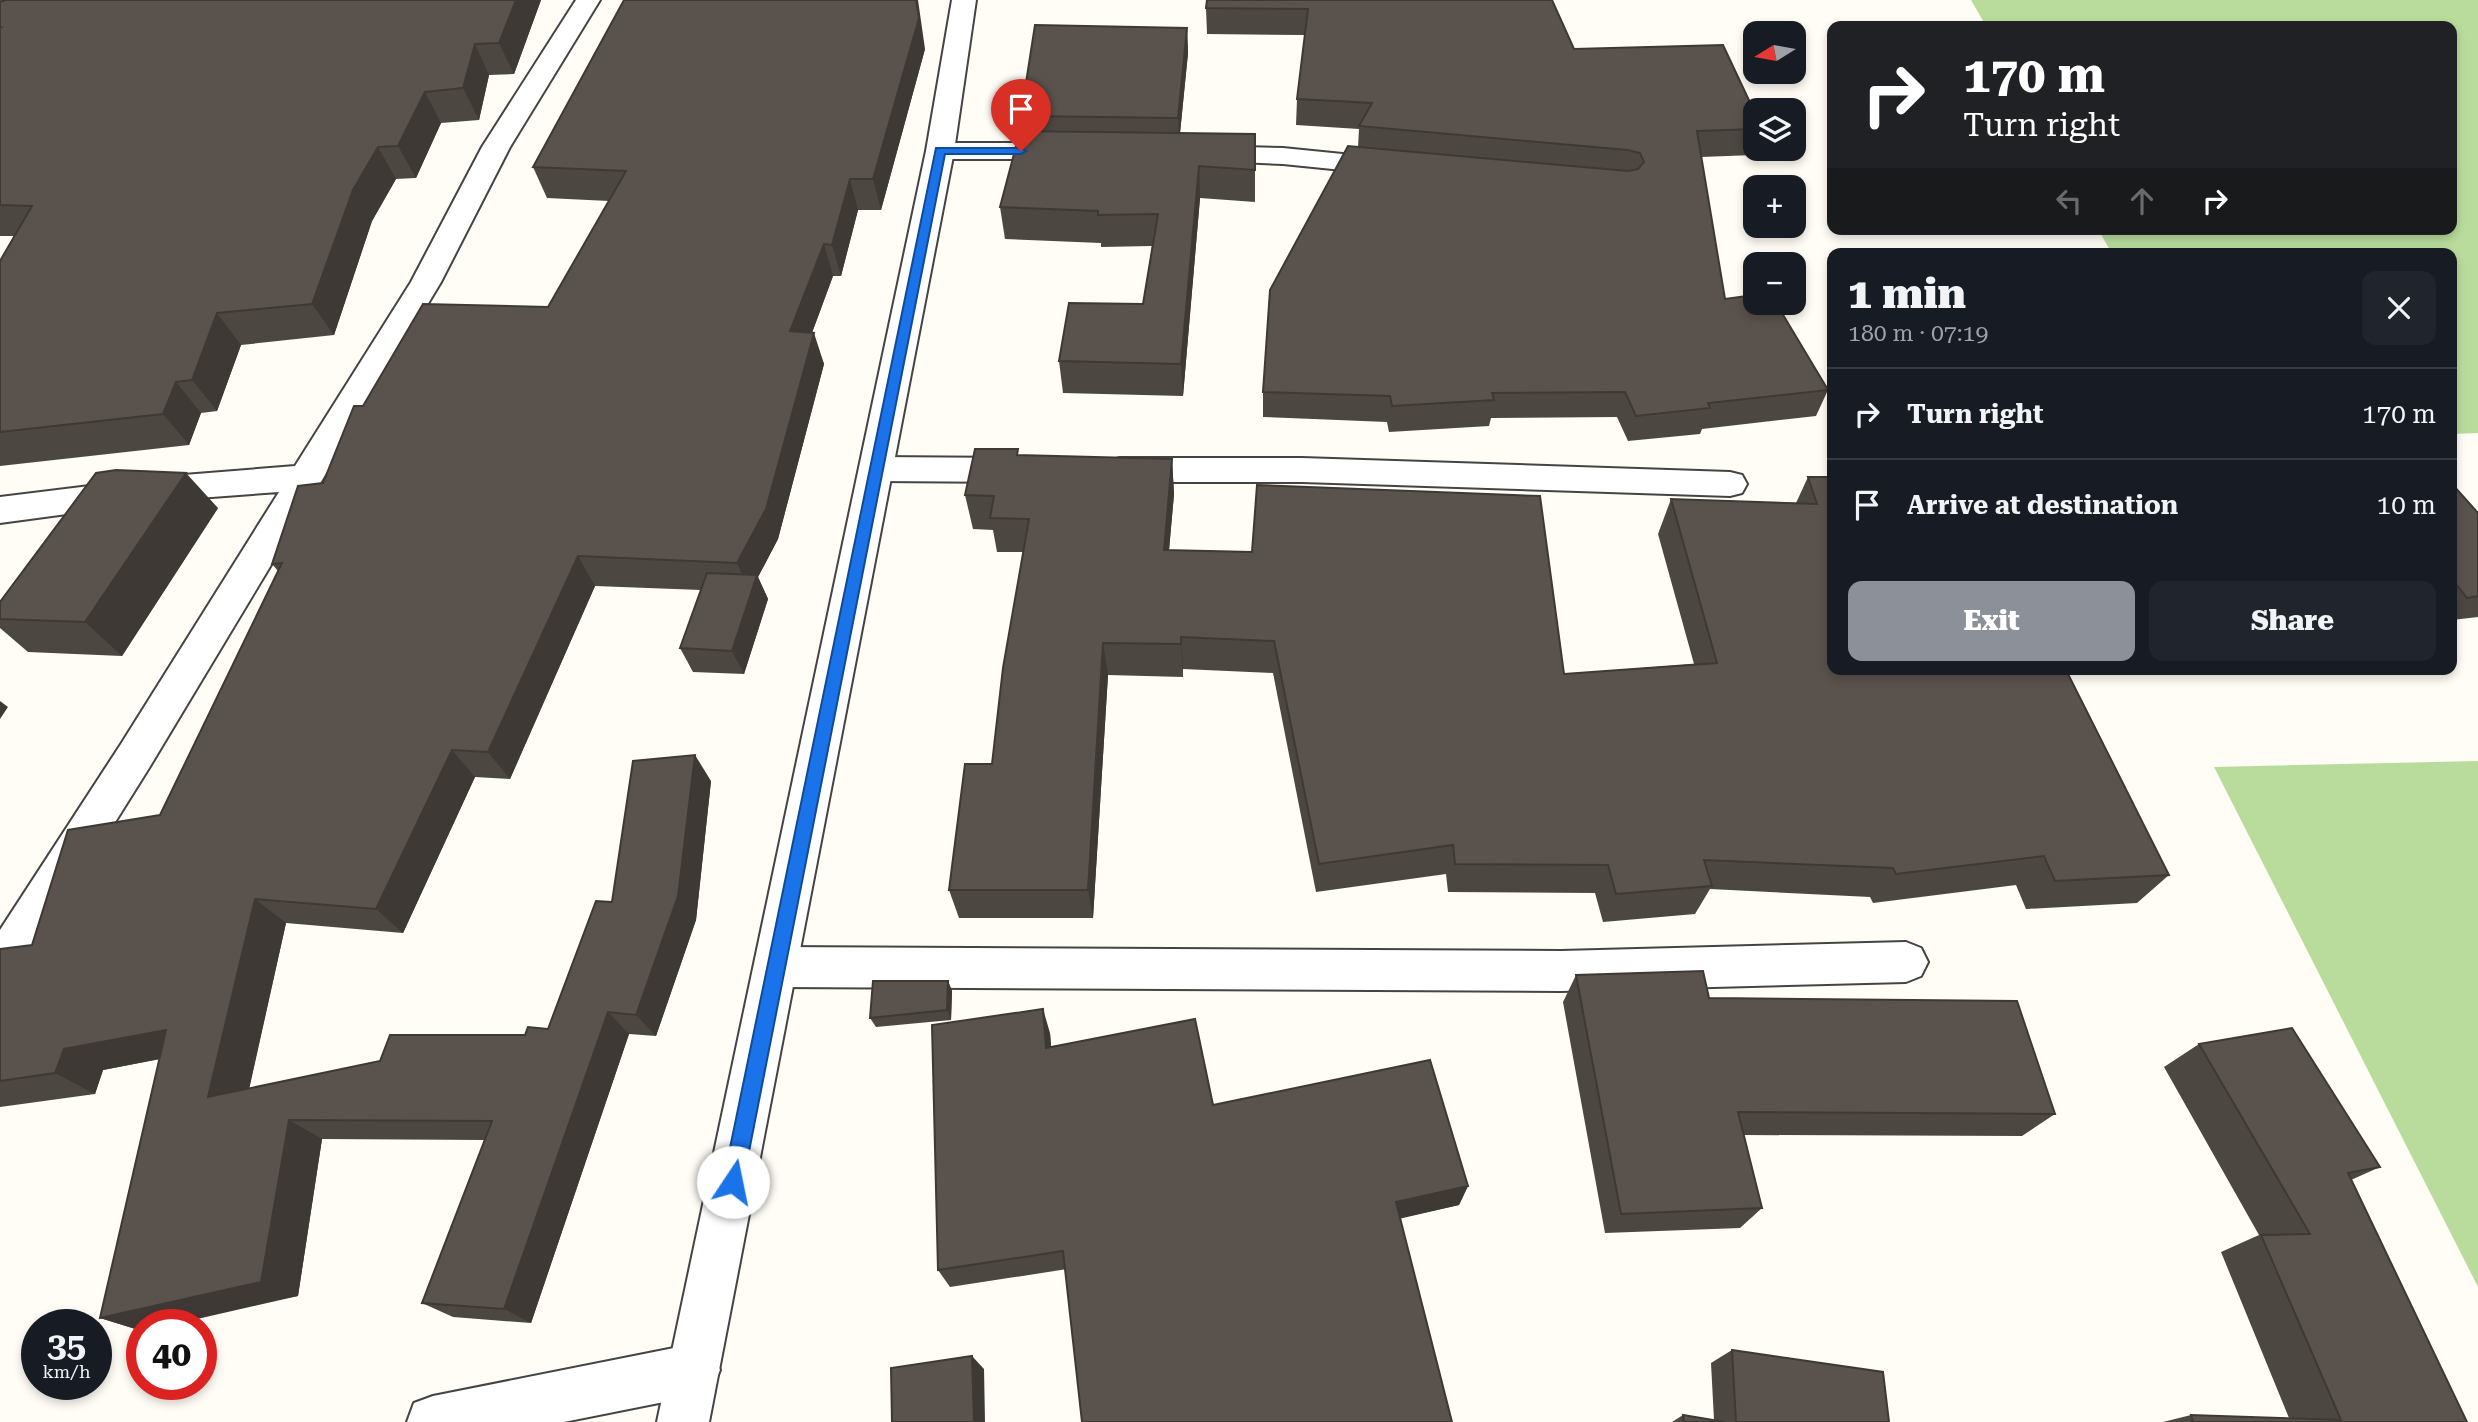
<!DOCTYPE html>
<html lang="en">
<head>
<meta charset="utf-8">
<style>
	:root { --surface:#171b24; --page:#20242c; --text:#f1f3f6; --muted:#9ea1a6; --line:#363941; --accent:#8c9099 }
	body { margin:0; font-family:"Roboto Serif",serif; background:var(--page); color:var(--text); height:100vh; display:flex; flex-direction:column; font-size:26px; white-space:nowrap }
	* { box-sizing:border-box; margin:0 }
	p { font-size:23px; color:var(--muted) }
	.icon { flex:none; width:38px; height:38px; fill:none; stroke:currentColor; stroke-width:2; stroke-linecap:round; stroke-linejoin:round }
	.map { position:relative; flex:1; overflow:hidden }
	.side { position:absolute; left:1827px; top:248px; width:630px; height:427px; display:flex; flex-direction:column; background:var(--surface); border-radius:14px; box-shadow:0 4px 10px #0003 }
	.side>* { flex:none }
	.guide { position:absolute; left:1827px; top:21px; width:630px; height:214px; border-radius:14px; box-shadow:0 4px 10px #0003; background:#202124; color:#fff; overflow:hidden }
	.needle { width:46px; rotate:259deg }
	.buttons { position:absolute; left:1743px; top:21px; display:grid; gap:14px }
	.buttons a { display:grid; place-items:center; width:63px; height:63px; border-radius:14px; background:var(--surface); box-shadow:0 4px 10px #0003; font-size:35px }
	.speed { position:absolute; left:21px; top:1309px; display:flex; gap:14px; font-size:35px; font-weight:700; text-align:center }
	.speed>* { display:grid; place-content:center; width:91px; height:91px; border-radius:50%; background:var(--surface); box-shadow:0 4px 10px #0003; line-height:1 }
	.speed small { font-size:18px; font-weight:400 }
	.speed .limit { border:10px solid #d22; background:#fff; color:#111 }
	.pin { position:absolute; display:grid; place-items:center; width:60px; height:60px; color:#fff; margin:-72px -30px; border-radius:50% 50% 50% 0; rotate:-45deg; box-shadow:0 0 7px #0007 }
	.pin .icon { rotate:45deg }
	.me { position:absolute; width:77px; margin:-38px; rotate:11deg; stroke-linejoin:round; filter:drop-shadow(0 0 5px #0008) }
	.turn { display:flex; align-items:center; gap:24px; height:147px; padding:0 21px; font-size:32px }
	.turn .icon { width:91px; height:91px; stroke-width:2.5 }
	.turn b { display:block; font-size:49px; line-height:60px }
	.lanes { display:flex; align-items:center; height:66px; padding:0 21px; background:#0003; justify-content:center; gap:35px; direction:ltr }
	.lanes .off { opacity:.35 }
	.round { display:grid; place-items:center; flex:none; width:74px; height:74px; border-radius:14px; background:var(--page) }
	.headline { display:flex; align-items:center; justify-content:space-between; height:119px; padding:0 21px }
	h1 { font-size:42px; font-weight:800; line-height:52px }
	.cta { display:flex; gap:14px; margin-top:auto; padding:14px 21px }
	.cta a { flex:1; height:80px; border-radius:14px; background:var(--accent); color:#fff; font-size:28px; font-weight:800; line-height:80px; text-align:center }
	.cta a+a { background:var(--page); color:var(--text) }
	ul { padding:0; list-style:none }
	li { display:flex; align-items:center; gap:21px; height:91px; padding:0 21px; border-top:2px solid var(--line) }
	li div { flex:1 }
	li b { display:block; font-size:26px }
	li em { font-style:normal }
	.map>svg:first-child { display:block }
</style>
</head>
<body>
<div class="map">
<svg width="2478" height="1422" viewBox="0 0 2478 1422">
	<rect width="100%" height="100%" fill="#fffdf5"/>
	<g fill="#b9dc9c">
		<path d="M1971,0H2478V433L2452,434V254H2112L2098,229H2452V26H1986Z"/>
		<path d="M2478,761V1287L2214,767Z"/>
	</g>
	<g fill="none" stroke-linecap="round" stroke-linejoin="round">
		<g stroke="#444" stroke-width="4">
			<g id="minor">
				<path d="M576,0H600L510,147L441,282L149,768L15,982L0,988V930L121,744L279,492L171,500L0,523V497L171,476L295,466L411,282L482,147Z"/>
				<path d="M940,143H1067L1077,145L1081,151L1077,157L1067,159H940L930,157L926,151L930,145Z"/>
				<path d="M1204,146L1283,148L1392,159L1402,161L1406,167L1402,173L1392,175L1283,164L1194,160L1190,154L1194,148Z"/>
				<path d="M876,457L1021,458L1033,461L1038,470L1033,479L1021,482L876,481L864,478L859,469L864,460Z"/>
				<path d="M1120,458H1302L1730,472L1742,475L1747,484L1742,493L1730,496L1302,482H1120L1108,479L1103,470L1108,461Z"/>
				<path d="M1906,942L1921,948L1928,962L1921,976L1906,982L1561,991L777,987L762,981L755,967L762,953L777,947L1561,951Z"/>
				<path d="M694,1344L712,1352L720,1370L712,1388L694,1396L564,1422H407L414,1403L433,1396Z"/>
			</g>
		</g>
		<g stroke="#444" stroke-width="4">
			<path id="tertiary" d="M952,0H976L954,151L709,1422H657L926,151Z"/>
		</g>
		<use href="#minor" fill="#fff" fill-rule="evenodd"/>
		<use href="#tertiary" fill="#fff" fill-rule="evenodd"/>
	</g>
	<g fill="#4d4742">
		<path d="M0,0H541L514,74L489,75L479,120L441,123L416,178L396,179L372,221L334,335L241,345L217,411L201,413L189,445L0,466V261L14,236H0Z"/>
		<path d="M1552,0L1574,49L1755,113L1756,149L1754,155L1701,157L1725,299L1828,390L1816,416L1702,429L1700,434L1628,441L1617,417L1491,418L1489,426L1389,432L1387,422L1263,417V392L1358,147L1359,129L1296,125L1297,99L1305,35L1207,34L1206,8Z"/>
		<path d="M1187,28L1188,53L1180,133L1255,134V202L1200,198L1183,396L1063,393L1059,361L1143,304L1152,246L1101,247V243L1005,239L1000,207L1029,131L1028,128H1026L1023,102Z"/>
		<path d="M925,49L881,210H858L841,276H833L812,333L824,364L778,539L758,577L768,599L744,674L693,672L680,648L701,590L595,586L510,779L475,777L403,933L286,923L249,1088L525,1035L548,1029L612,902L711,781L696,920L656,1036L629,1034L531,1323L453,1317L422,1303L485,1140L322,1139L298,1296L142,1325V1331L100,1318L159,1059L103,1070L95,1094L0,1107V949L32,945L160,815L278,571L272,564L323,483L363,406L548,307L609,201L547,198L533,167Z"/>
		<path d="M1019,455L1172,459L1174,494L1169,550L1564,674L1694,664L1658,534L1671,499L1796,503L1808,477H1832V670L2169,875L2137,903L2026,909L2016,885L1873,903L1870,897L1710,889L1695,914L1603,922L1595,893L1448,892L1446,874L1316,892L1273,673L1183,669V677L1108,675L1093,918H959L949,890L992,764L1023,552H997L993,530L973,529L965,495Z"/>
		<path d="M2452,484L2478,513V617L2452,620Z"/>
		<path d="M218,508L122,656L28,652L0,628V602Z"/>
		<path d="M1576,975L1709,998L2055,1114L2022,1136L1744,1135L1762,1208L1740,1228L1605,1233L1563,1002Z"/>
		<path d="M948,981L952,991L951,1020L876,1027L870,1018Z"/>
		<path d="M1050,1033L1051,1046L1213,1105L1468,1186L1459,1205L1400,1218L950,1287L938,1270Z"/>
		<path d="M2199,1044L2380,1167L2351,1180L2467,1422H2163L2191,1415L2289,1418L2221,1252L2259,1235L2164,1067Z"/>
		<path d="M1732,1350L1889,1422H1672L1683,1415L1714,1420L1711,1363Z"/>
	</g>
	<g fill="#3f3936">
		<path d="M516,0H541L514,74L499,43Z"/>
		<path d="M916,0H918L925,49L881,210L873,179Z"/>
		<path d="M1187,28L1188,53L1179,143L1178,118Z"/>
		<path d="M475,44L489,75L479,120L463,88Z"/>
		<path d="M425,92L441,123L416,178L398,146Z"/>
		<path d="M378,147L396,179L372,221L334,335L312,304L353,190Z"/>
		<path d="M1199,166L1200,198L1183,396L1181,364Z"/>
		<path d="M850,179L858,210L841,276L832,245Z"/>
		<path d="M824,244L833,276L801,362L790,331Z"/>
		<path d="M217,313L241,345L217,411L192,380Z"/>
		<path d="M814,333L824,364L778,539L758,577L768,599L744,674L732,651L750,592L737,563Z"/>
		<path d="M176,382L201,413L189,445L163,414Z"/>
		<path d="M1172,459L1174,494L1166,584L1164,550Z"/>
		<path d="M186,473L218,508L122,656L85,622Z"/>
		<path d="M578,556L595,586L510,779L488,752Z"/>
		<path d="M1181,637L1183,669V677L1181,644Z"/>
		<path d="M1103,643L1108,675L1093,918L1088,890Z"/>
		<path d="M0,701L8,707L0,719Z"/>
		<path d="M452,750L475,777L403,933L376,909Z"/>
		<path d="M695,755L711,781L696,920L656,1036L636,1015Z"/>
		<path d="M255,899L286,923L243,1117L208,1097Z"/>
		<path d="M948,981L952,991L951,1020L947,1010Z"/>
		<path d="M1043,1009L1050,1033L1053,1071L1046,1048Z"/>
		<path d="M608,1012L629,1034L531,1323L504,1309Z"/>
		<path d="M166,1030L202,1051L103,1070L95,1094L55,1073L64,1049Z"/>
		<path d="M289,1120L322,1139L298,1296L171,1325H142V1331L100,1318Z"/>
		<path d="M1468,1186L1459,1205L1390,1221L1396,1202Z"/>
		<path d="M972,1356L984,1369L985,1422H974Z"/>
	</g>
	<g fill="#5a524d" stroke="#3f3936" stroke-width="2">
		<path d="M6,0H516L499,43L475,44L463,88L425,92L398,146L378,147L353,190L312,304L217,313L192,380L176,382L163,414L0,432V261L32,206L0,205V27H1L0,26V2Z"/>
		<path d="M624,0H916L919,18L873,179H850L832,245L824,244L790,331L814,333L766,509L737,563L578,556L488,752L452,750L376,909L255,899L208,1097L380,1061L390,1035H525L528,1027L548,1029L596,901L612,902L633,761L695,755L678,896L636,1015L608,1012L504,1309L422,1303L492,1121L289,1120L261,1282L100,1318L166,1030L64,1049L55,1073L0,1081V949L32,945L68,830L160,815L282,563L272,564L298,486L323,483L354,406H363L423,304L548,307L626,171L533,167Z"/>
		<path d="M1207,0H1552L1574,49L1723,45L1755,113V129L1697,131L1725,299L1755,295V303H1776L1828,390L1708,403L1710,408L1636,416L1625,392L1492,393L1494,400L1392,406L1390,396L1263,392L1270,290L1348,146L1628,171L1638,169L1644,162L1640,153L1628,150L1359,126L1372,103L1297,99L1308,9L1206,8Z"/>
		<path d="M1035,25L1187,28L1178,118L1026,116L1030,102H1023Z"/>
		<path d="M1020,131L1255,134V170L1199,166L1181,364L1059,361L1069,303L1143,304L1158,214L1098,215V211L1000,207Z"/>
		<path d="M975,449H1018L1017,455L1172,459L1164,550L1252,552L1257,485L1540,496L1564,674L1717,663L1671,499L1817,504L1808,477H1832V670H2066L2169,875L2055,881L2044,856L1896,874L1893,868L1704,860L1712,886L1616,894L1608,865L1455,864L1453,845L1319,864L1274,641L1181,637V644L1103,643L1088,890H949L965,764H992L1003,668L1029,519L990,518L994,496L965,495Z"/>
		<path d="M116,470L186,473L85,622L0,619V602L96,473Z"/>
		<path d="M2452,484L2478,513V596L2467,598L2452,579Z"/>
		<path d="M707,573L757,575L732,651L680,648Z"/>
		<path d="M1703,971L1709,998L2017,1001L2055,1114L1738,1112L1762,1208L1621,1214L1576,975Z"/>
		<path d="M873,981H948L947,1010L870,1018Z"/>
		<path d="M1043,1009L1046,1048L1195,1019L1213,1105L1430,1060L1468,1186L1396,1202L1452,1422H1082L1063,1251L938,1270L932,1025Z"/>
		<path d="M2292,1028L2380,1167L2348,1173L2467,1422H2193L2191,1415L2341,1420L2261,1235L2310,1234L2199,1044Z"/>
		<path d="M1732,1350L1883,1372L1889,1422H1736Z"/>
		<path d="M972,1356L974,1422H892L891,1368Z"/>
		<path d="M1683,1415L1725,1422H1684Z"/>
	</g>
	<path fill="#1a73e8" stroke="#114b97" stroke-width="2" d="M936,148H1021L1026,151L1021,154H945L743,1182L740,1189L733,1192L726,1189L723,1182Z"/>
</svg>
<div class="buttons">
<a><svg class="needle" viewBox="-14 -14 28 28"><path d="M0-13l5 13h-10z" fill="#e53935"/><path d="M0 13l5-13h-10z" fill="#9ea1a6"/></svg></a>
<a><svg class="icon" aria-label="layers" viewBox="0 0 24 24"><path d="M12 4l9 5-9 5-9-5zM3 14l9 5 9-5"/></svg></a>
<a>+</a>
<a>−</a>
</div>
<div class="speed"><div>35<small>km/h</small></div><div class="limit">40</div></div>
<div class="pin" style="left:1021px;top:151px;background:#d93025"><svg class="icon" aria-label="arrive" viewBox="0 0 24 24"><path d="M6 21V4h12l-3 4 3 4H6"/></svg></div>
<svg class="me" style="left:733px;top:1182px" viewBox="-20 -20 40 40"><circle r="19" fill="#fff"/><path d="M0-13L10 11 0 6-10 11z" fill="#1a73e8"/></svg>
<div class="guide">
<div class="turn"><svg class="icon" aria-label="right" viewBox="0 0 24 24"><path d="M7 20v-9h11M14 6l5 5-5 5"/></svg><div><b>170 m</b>Turn right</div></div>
<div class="lanes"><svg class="icon off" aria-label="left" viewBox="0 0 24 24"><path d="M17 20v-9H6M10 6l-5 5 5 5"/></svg><svg class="icon off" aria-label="ahead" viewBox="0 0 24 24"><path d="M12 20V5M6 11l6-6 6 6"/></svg><svg class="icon" aria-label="right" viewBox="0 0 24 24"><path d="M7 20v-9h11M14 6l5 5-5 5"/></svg></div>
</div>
<section class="side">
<div class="headline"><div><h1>1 min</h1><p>180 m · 07:19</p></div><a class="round"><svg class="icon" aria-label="close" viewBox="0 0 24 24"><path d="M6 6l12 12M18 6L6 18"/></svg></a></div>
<ul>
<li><svg class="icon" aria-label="right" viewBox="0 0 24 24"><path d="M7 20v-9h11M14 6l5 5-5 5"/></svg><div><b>Turn right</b></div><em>170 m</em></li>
<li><svg class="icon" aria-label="arrive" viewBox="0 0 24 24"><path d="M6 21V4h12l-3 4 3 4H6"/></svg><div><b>Arrive at destination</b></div><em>10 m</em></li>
</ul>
<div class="cta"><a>Exit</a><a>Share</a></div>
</section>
</div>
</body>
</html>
